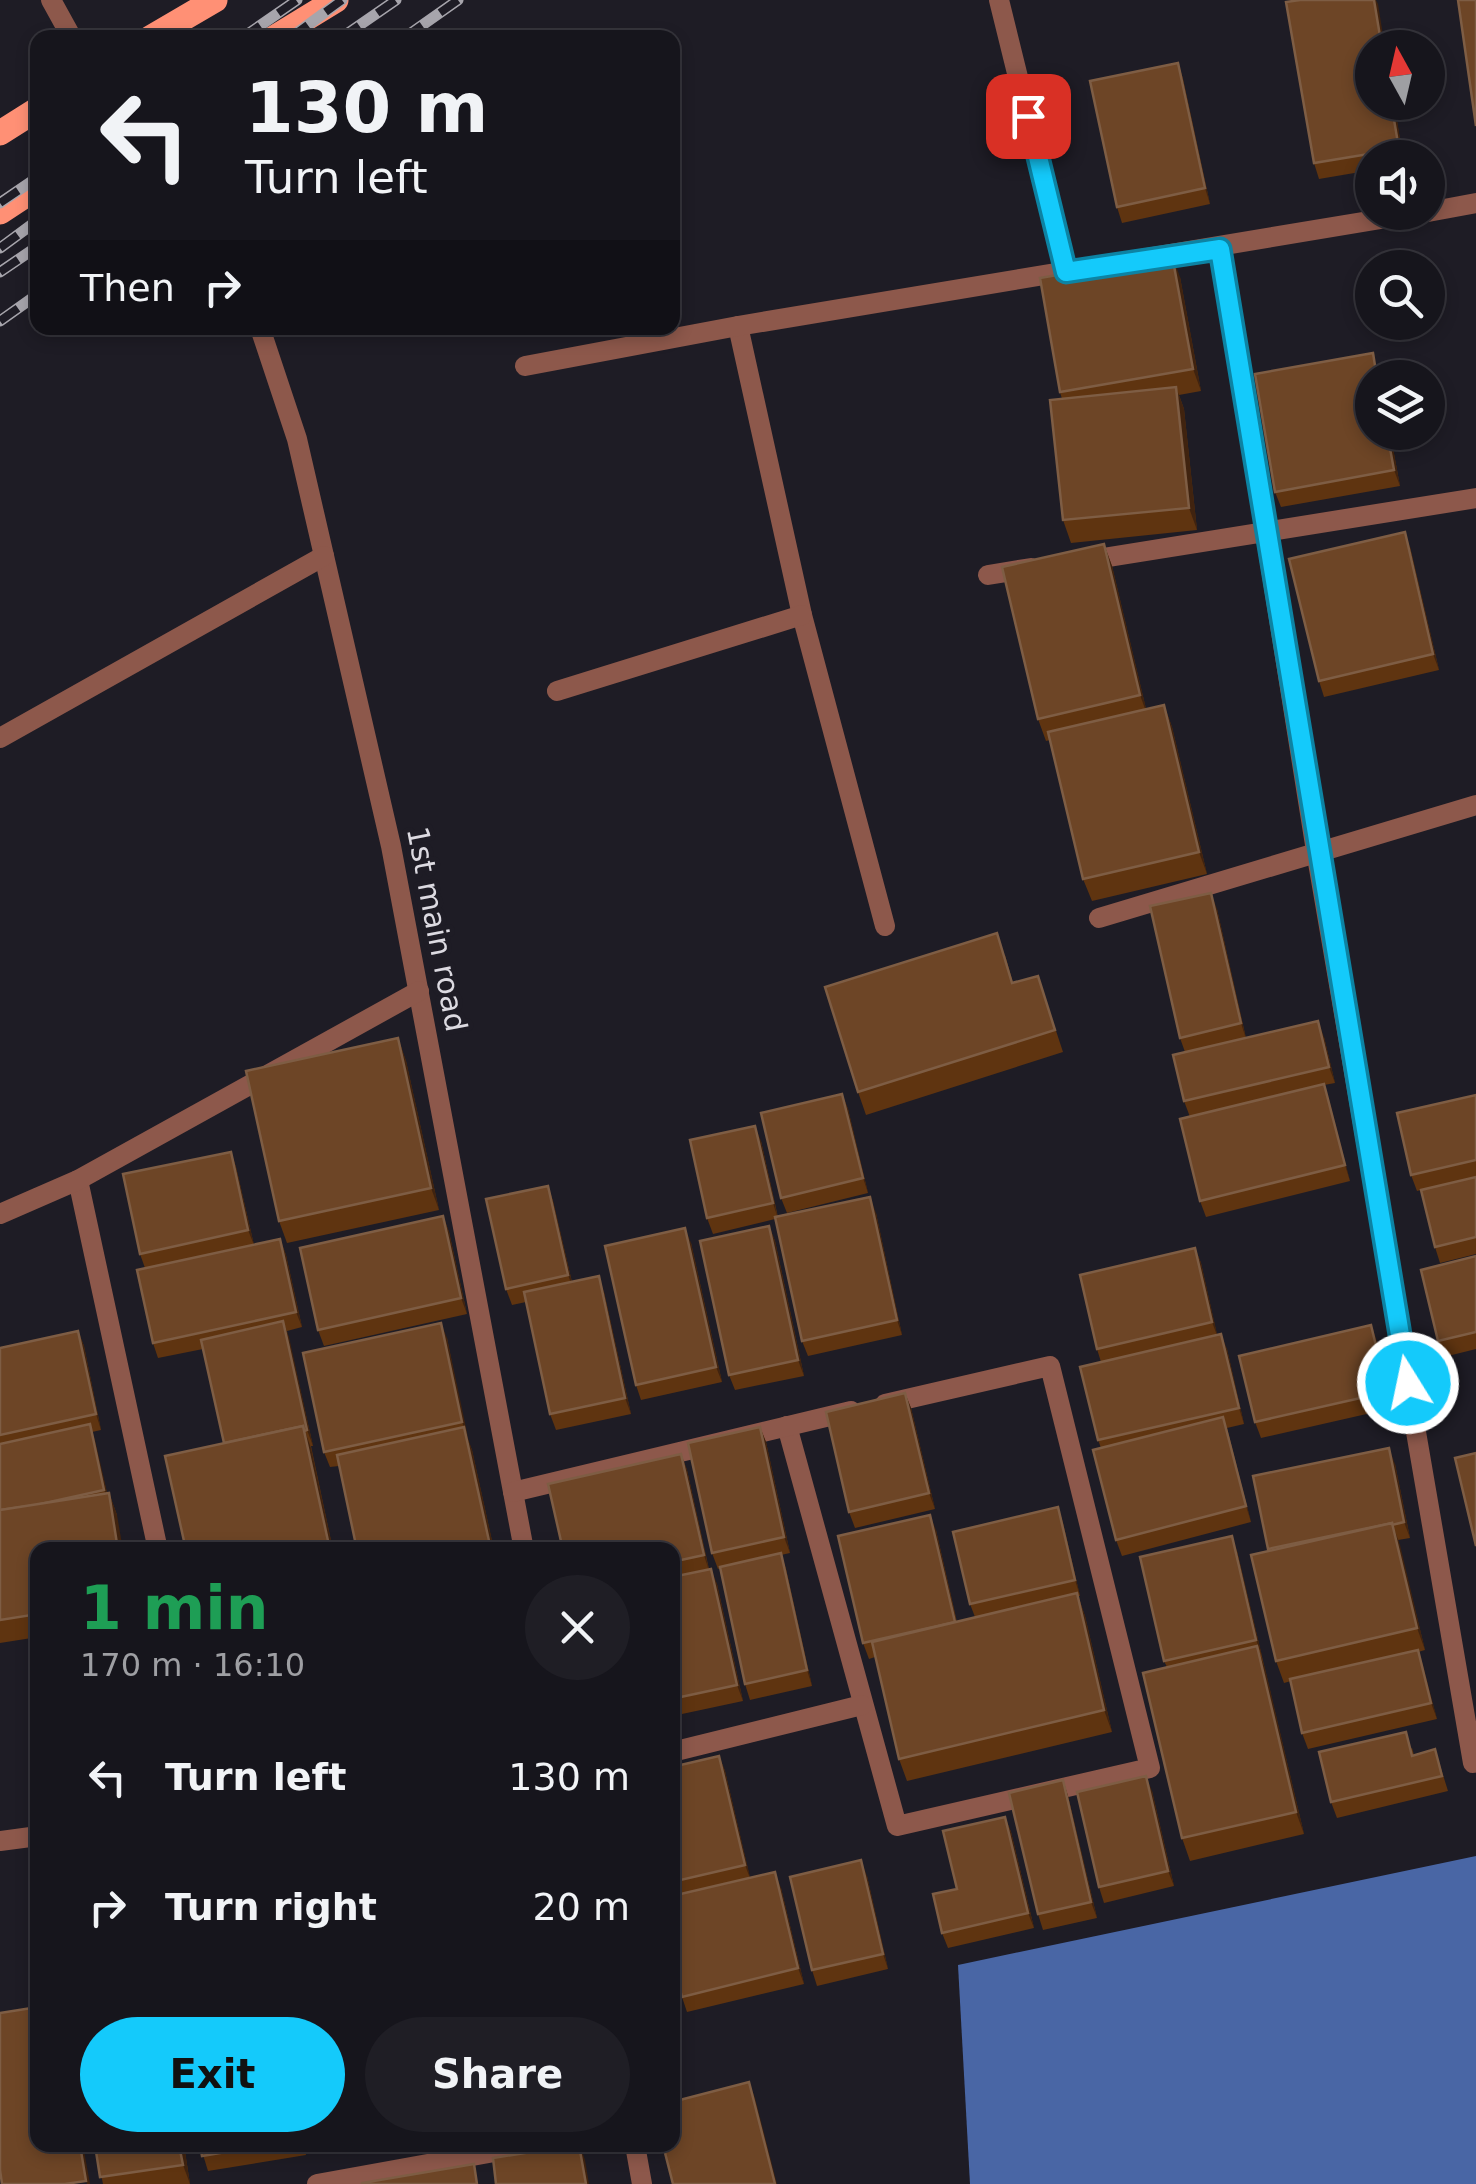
<!DOCTYPE html>
<html lang="en">
<head>
<meta charset="utf-8">
<style>
	:root { --surface:#16151c; --page:#1f1e25; --text:#f1f3f6; --muted:#9e9fa3; --line:#35343b; --accent:#14cafb }
	body { margin:0; font-family:"DejaVu Sans",sans-serif; background:var(--page); color:var(--text); height:100vh; display:flex; flex-direction:column; font-size:38px; white-space:nowrap }
	* { box-sizing:border-box; margin:0 }
	p { font-size:32px; color:var(--muted) }
	.icon { flex:none; width:55px; height:55px; fill:none; stroke:currentColor; stroke-width:2; stroke-linecap:round; stroke-linejoin:round }
	.map { position:relative; flex:1; overflow:hidden }
	.panel { position:absolute; left:30px; top:1542px; width:650px; height:610px; display:flex; flex-direction:column; background:var(--surface); border-radius:20px; box-shadow:0 5px 15px #0003,0 0 0 2px var(--line) }
	.panel>* { flex:none }
	.banner { position:absolute; left:30px; top:30px; width:650px; height:305px; border-radius:20px; box-shadow:0 5px 15px #0003,0 0 0 2px var(--line); background:#16151c; color:var(--text); overflow:hidden }
	.needle { width:65px; rotate:352deg }
	.fabs { position:absolute; left:1355px; top:30px; display:grid; gap:20px }
	.fabs a { display:grid; place-items:center; width:90px; height:90px; border-radius:50%; background:var(--surface); box-shadow:0 5px 15px #0003,0 0 0 2px var(--line); font-size:50px }
	.pin { position:absolute; display:grid; place-items:center; width:85px; height:85px; color:#fff; margin:-42px; border-radius:20px; box-shadow:0 5px 15px #0006 }
	.me { position:absolute; width:110px; margin:-55px; rotate:350deg; stroke-linejoin:round; filter:drop-shadow(0 0 8px #0008) }
	.turn { display:flex; align-items:center; gap:35px; height:210px; padding:0 50px; font-size:45px }
	.turn .icon { width:130px; height:130px; stroke-width:2.5 }
	.turn b { display:block; font-size:70px; line-height:85px }
	.then { display:flex; align-items:center; height:95px; padding:0 50px; background:#0003; gap:20px; font-size:38px }
	.round { display:grid; place-items:center; flex:none; width:105px; height:105px; border-radius:52px; background:var(--page) }
	.summary { display:flex; align-items:center; justify-content:space-between; height:170px; padding:0 50px }
	h1 { font-size:60px; font-weight:700; line-height:75px; color:#1e9e55 }
	.cta { display:flex; gap:20px; margin-top:auto; padding:20px 50px }
	.cta a { flex:1; height:115px; border-radius:60px; background:var(--accent); color:#111; font-size:40px; font-weight:700; line-height:115px; text-align:center }
	.cta a+a { background:var(--page); color:var(--text) }
	ul { padding:0; list-style:none }
	li { display:flex; align-items:center; gap:30px; height:130px; padding:0 50px }
	li div { flex:1 }
	li b { display:block; font-size:38px }
	li em { font-style:normal }
	.map>svg:first-child { display:block }
</style>
</head>
<body>
<div class="map">
<svg width="1476" height="2184" viewBox="0 0 1476 2184">
	<rect width="100%" height="100%" fill="#1e1c25"/>
	<path fill="#4966a5" d="M1476,1856V2184H970L958,1965Z"/>
	<g fill="none" stroke-linecap="round" stroke-linejoin="round">
		<path stroke="#8d584b" stroke-width="20" d="M51,0L72,38"/>
		<g stroke="#8d584b" stroke-width="20">
			<path d="M999,0L1066,272"/>
			<path d="M1428,212L1476,203"/>
			<path d="M1220,249L1316,851L1473,1763"/>
			<path d="M738,326L802,615L885,926"/>
			<path d="M260,328L297,439L391,846L524,1550"/>
			<path d="M525,366L738,326L1423,212"/>
			<path d="M1084,561L1476,498"/>
			<path d="M988,575L1031,568"/>
			<path d="M557,691L802,615"/>
			<path d="M0,738L324,556"/>
			<path d="M1099,918L1476,805"/>
			<path d="M78,1180L158,1550"/>
			<path d="M0,1214L78,1180L419,991"/>
			<path d="M787,1426L897,1826L1150,1768L1050,1366L885,1404"/>
			<path d="M513,1492L851,1411"/>
			<path d="M672,1752L862,1705"/>
			<path d="M0,1841L38,1836"/>
			<path d="M635,2145L642,2184"/>
			<path d="M317,2184L533,2145"/>
		</g>
		<g stroke="#ff9075" stroke-width="25">
			<path d="M150,38L215,0"/>
			<path d="M274,38L336,0"/>
			<path d="M0,133L38,109"/>
			<path d="M0,212L38,187"/>
		</g>
		<g stroke="#a7a5ac" stroke-width="11">
			<g id="rail">
				<path d="M242,38L297,0"/>
				<path d="M290,38L342,0"/>
				<path d="M341,38L396,0"/>
				<path d="M404,38L458,0"/>
				<path d="M0,203L38,177"/>
				<path d="M0,248L38,220"/>
				<path d="M0,272L38,246"/>
				<path d="M0,321L38,294"/>
			</g>
		</g>
		<use href="#rail" stroke="#1e1c25" stroke-width="8" stroke-dasharray="22" stroke-linecap="butt"/>
	</g>
	<g fill="#5f3410">
		<path d="M1378,4L1372,102H1394L1403,158H1372V170L1319,179L1314,163Z"/>
		<path d="M1178,63L1183,79L1210,204L1122,223L1117,207Z"/>
		<path d="M1180,277L1201,391L1179,395L1184,409L1197,530L1071,543L1063,520L1062,399L1060,392Z"/>
		<path d="M1379,369L1380,378H1372V432H1390L1400,486L1281,507L1275,492Z"/>
		<path d="M1104,544L1112,566L1146,709L1164,705L1172,727L1207,874L1092,901L1083,879L1050,740L1046,741L1038,719Z"/>
		<path d="M1410,547L1439,670L1324,697L1319,681Z"/>
		<path d="M1217,909L1246,1038L1324,1037L1335,1083L1324,1085L1350,1181L1206,1217L1200,1201L1190,1117L1184,1101L1185,1052L1180,1038Z"/>
		<path d="M1005,955L1013,983L1038,976L1063,1052L866,1115L858,1092Z"/>
		<path d="M398,1038L406,1061L439,1210L287,1243L279,1221Z"/>
		<path d="M842,1094L848,1109L868,1193L787,1213L781,1198Z"/>
		<path d="M1476,1095V1254L1440,1263L1435,1247L1421,1190L1417,1191L1411,1175Z"/>
		<path d="M761,1141L778,1217L876,1213L902,1335L808,1356L802,1341L775,1219L713,1234L707,1218Z"/>
		<path d="M231,1152L236,1167L254,1245L280,1239L286,1255L302,1327L287,1331L313,1446H311L333,1550H186L224,1443L203,1349L158,1358L153,1343L145,1268L140,1254Z"/>
		<path d="M548,1186L553,1201L572,1282L604,1292L631,1414L556,1430L550,1414L526,1302L512,1305L506,1289Z"/>
		<path d="M443,1216L449,1232L467,1314L324,1346L318,1330Z"/>
		<path d="M769,1226L775,1241L804,1376L735,1390L729,1375Z"/>
		<path d="M691,1243L722,1382L641,1400L636,1385Z"/>
		<path d="M1195,1248L1201,1263L1217,1335L1227,1349L1244,1424L1227,1428L1251,1522L1122,1556L1116,1540L1101,1448L1098,1440L1101,1362L1097,1349Z"/>
		<path d="M1476,1256V1349L1444,1357L1438,1341Z"/>
		<path d="M78,1331L84,1346L101,1430L92,1432L107,1493H109L117,1515L38,1550V1637L0,1643V1348Z"/>
		<path d="M447,1338L467,1438L472,1450L494,1550H357L339,1466L330,1467L324,1452Z"/>
		<path d="M1377,1341L1393,1408L1261,1438L1255,1422Z"/>
		<path d="M905,1393L911,1408L935,1509L855,1528L849,1512Z"/>
		<path d="M760,1427L766,1442L790,1553L781,1555L786,1569L812,1686L750,1700L745,1684L720,1568L718,1569L712,1553Z"/>
		<path d="M681,1454L687,1470L709,1569L717,1584L743,1701L682,1714L672,1682V1550Z"/>
		<path d="M1395,1464L1410,1538L1398,1540L1425,1650L1418,1652L1437,1719L1308,1749L1302,1733L1291,1681L1284,1683L1276,1661L1269,1551L1253,1476Z"/>
		<path d="M1058,1507L1063,1523L1080,1596H1078L1085,1616L1112,1732L907,1781L899,1759L875,1657L869,1659L863,1643L936,1530L957,1622L975,1617L970,1604Z"/>
		<path d="M1237,1551L1304,1834L1190,1861L1182,1838L1167,1667L1164,1661Z"/>
		<path d="M1412,1748L1414,1755L1435,1749L1448,1791L1337,1818L1331,1802Z"/>
		<path d="M719,1756L725,1771L750,1878L781,1888L804,1984L687,2012L682,1997L672,1958V1767Z"/>
		<path d="M1063,1780L1068,1796L1097,1918L1043,1930L1038,1914Z"/>
		<path d="M1152,1791L1174,1886L1104,1903L1099,1887Z"/>
		<path d="M1005,1817L1011,1832L1034,1928L948,1948L942,1933L957,1889Z"/>
		<path d="M867,1876L888,1969L817,1986L812,1970Z"/>
		<path d="M95,2145H184L190,2184H103Z"/>
		<path d="M200,2145H304L306,2155L208,2171Z"/>
	</g>
	<g fill="#40230f">
		<path d="M1374,0H1376L1378,4L1385,48H1382Z"/>
		<path d="M1178,63L1183,79L1210,204L1205,188Z"/>
		<path d="M1391,102H1394L1403,158H1402L1399,149Z"/>
		<path d="M1172,255L1180,277L1201,391L1193,369Z"/>
		<path d="M1176,387L1184,409L1197,530L1189,508Z"/>
		<path d="M1387,432H1390L1400,486L1394,470Z"/>
		<path d="M1405,532L1410,547L1439,670L1433,654Z"/>
		<path d="M1104,544L1112,566L1148,717L1140,695Z"/>
		<path d="M1164,705L1172,727L1207,874L1199,852Z"/>
		<path d="M1211,893L1217,909L1246,1039L1241,1023Z"/>
		<path d="M1318,1021L1324,1037L1335,1083L1329,1067Z"/>
		<path d="M398,1038L406,1061L439,1210L431,1188Z"/>
		<path d="M1324,1084L1329,1099L1350,1181L1345,1165Z"/>
		<path d="M842,1094L848,1109L868,1193L863,1178Z"/>
		<path d="M755,1126L761,1141L778,1219L773,1203Z"/>
		<path d="M231,1152L236,1167L254,1245L248,1230Z"/>
		<path d="M548,1186L553,1201L574,1291L568,1275Z"/>
		<path d="M870,1197L876,1213L902,1335L897,1320Z"/>
		<path d="M443,1216L449,1232L467,1314L461,1298Z"/>
		<path d="M769,1226L775,1241L804,1376L798,1360Z"/>
		<path d="M685,1228L691,1243L722,1382L716,1367Z"/>
		<path d="M280,1239L286,1255L302,1327L296,1312Z"/>
		<path d="M1195,1248L1201,1263L1218,1338L1212,1322Z"/>
		<path d="M599,1276L604,1292L631,1414L625,1398Z"/>
		<path d="M283,1321L289,1337L313,1446L307,1430Z"/>
		<path d="M441,1323L447,1338L468,1437L462,1422Z"/>
		<path d="M1371,1325L1377,1341L1393,1408L1387,1392Z"/>
		<path d="M78,1331L84,1346L101,1430L96,1414Z"/>
		<path d="M1221,1334L1227,1349L1244,1424L1239,1408Z"/>
		<path d="M905,1393L911,1408L935,1509L929,1493Z"/>
		<path d="M1223,1417L1228,1433L1251,1522L1246,1506Z"/>
		<path d="M90,1424L95,1440L110,1505L104,1490Z"/>
		<path d="M303,1426L311,1448L333,1550H330Z"/>
		<path d="M464,1427L472,1450L494,1550H491Z"/>
		<path d="M760,1427L766,1442L790,1553L784,1537Z"/>
		<path d="M1389,1448L1395,1464L1410,1538L1404,1522Z"/>
		<path d="M681,1454L687,1470L709,1571L704,1555Z"/>
		<path d="M109,1493L117,1515L123,1550H118Z"/>
		<path d="M1058,1507L1063,1523L1080,1596L1075,1580Z"/>
		<path d="M930,1515L936,1530L960,1638L955,1622Z"/>
		<path d="M1392,1523L1400,1545L1425,1650L1417,1628Z"/>
		<path d="M1232,1536L1237,1551L1262,1656L1256,1640Z"/>
		<path d="M781,1553L786,1569L812,1686L807,1670Z"/>
		<path d="M711,1569L717,1584L743,1701L737,1685Z"/>
		<path d="M1077,1593L1085,1616L1112,1732L1104,1710Z"/>
		<path d="M1257,1646L1265,1668L1304,1834L1296,1812Z"/>
		<path d="M1418,1650L1423,1665L1437,1719L1431,1703Z"/>
		<path d="M719,1756L725,1771L751,1881L745,1865Z"/>
		<path d="M1146,1776L1152,1791L1174,1886L1168,1871Z"/>
		<path d="M1063,1780L1068,1796L1097,1918L1091,1902Z"/>
		<path d="M1005,1817L1011,1832L1034,1928L1028,1913Z"/>
		<path d="M861,1860L867,1876L888,1969L883,1954Z"/>
		<path d="M775,1872L781,1888L804,1984L798,1968Z"/>
		<path d="M749,2082L755,2098L777,2184H775Z"/>
		<path d="M80,2145H83L90,2184H87L86,2181Z"/>
		<path d="M179,2145H184L190,2184L183,2165Z"/>
		<path d="M580,2145L585,2160L589,2184H586Z"/>
	</g>
	<g fill="#6d4526" stroke="#7e5d44" stroke-width="2.5">
		<path d="M1300,0H1374L1382,48H1372V102H1391L1399,149L1314,163L1286,2Z"/>
		<path d="M1458,0H1476V126Z"/>
		<path d="M1178,63L1205,188L1117,207L1090,81Z"/>
		<path d="M1172,255L1193,369L1060,392L1040,278Z"/>
		<path d="M1373,353L1377,378H1372V432H1387L1394,470L1275,492L1255,374Z"/>
		<path d="M1176,387L1189,508L1063,520L1050,400Z"/>
		<path d="M1405,532L1433,654L1319,681L1289,559Z"/>
		<path d="M1104,544L1140,695L1038,719L1002,567Z"/>
		<path d="M1164,705L1199,852L1083,879L1048,732Z"/>
		<path d="M1211,893L1241,1023L1180,1038L1150,906Z"/>
		<path d="M997,933L1012,983L1038,976L1055,1030L858,1092L825,987Z"/>
		<path d="M1318,1021L1329,1067L1184,1101L1173,1055Z"/>
		<path d="M398,1038L431,1188L279,1221L246,1071Z"/>
		<path d="M1324,1084L1345,1165L1200,1201L1180,1119Z"/>
		<path d="M842,1094L863,1178L781,1198L761,1113Z"/>
		<path d="M1476,1095V1160L1411,1175L1397,1113Z"/>
		<path d="M755,1126L773,1203L707,1218L690,1140Z"/>
		<path d="M231,1152L248,1230L140,1254L123,1174Z"/>
		<path d="M1476,1177V1237L1435,1247L1421,1190Z"/>
		<path d="M548,1186L568,1275L506,1289L486,1199Z"/>
		<path d="M870,1197L897,1320L802,1341L775,1217Z"/>
		<path d="M443,1216L461,1298L318,1330L300,1248Z"/>
		<path d="M769,1226L798,1360L729,1375L700,1241Z"/>
		<path d="M685,1228L716,1367L636,1385L605,1246Z"/>
		<path d="M280,1239L296,1312L153,1343L137,1270Z"/>
		<path d="M1195,1248L1212,1322L1097,1349L1080,1275Z"/>
		<path d="M1476,1256V1332L1438,1341L1421,1270Z"/>
		<path d="M599,1276L625,1398L550,1414L524,1292Z"/>
		<path d="M283,1321L307,1430L304,1431L303,1426L224,1443L201,1340Z"/>
		<path d="M441,1323L462,1422L324,1452L303,1353Z"/>
		<path d="M1371,1325L1387,1392L1255,1422L1239,1356Z"/>
		<path d="M78,1331L96,1414L0,1435V1348Z"/>
		<path d="M1221,1334L1239,1408L1098,1440L1080,1367Z"/>
		<path d="M905,1393L929,1493L849,1512L826,1412Z"/>
		<path d="M1223,1417L1246,1506L1116,1540L1093,1450Z"/>
		<path d="M90,1424L104,1490L36,1505L0,1510V1444Z"/>
		<path d="M303,1426L330,1550H186L165,1456Z"/>
		<path d="M464,1427L491,1550H357L337,1455Z"/>
		<path d="M760,1427L784,1537L712,1553L688,1443Z"/>
		<path d="M1389,1448L1404,1522L1392,1525V1523L1268,1549L1253,1476Z"/>
		<path d="M1476,1453V1546L1455,1458Z"/>
		<path d="M681,1454L704,1555L672,1562V1550H563L548,1484Z"/>
		<path d="M109,1493L118,1550H38V1614L0,1620V1510Z"/>
		<path d="M1058,1507L1075,1580L970,1604L953,1532Z"/>
		<path d="M930,1515L955,1622L863,1643L838,1536Z"/>
		<path d="M1392,1523L1417,1628L1276,1661L1251,1555Z"/>
		<path d="M1232,1536L1256,1640L1164,1661L1140,1557Z"/>
		<path d="M781,1553L807,1670L745,1684L720,1567Z"/>
		<path d="M711,1569L737,1685L676,1698L672,1682V1577Z"/>
		<path d="M1077,1593L1104,1710L899,1759L872,1642Z"/>
		<path d="M1257,1646L1296,1812L1182,1838L1143,1673Z"/>
		<path d="M1418,1650L1431,1703L1302,1733L1290,1679Z"/>
		<path d="M1406,1732L1412,1756L1435,1749L1442,1776L1331,1802L1319,1752Z"/>
		<path d="M719,1756L745,1865L672,1882V1767Z"/>
		<path d="M1146,1776L1168,1871L1099,1887L1077,1792Z"/>
		<path d="M1063,1780L1091,1902L1038,1914L1009,1793Z"/>
		<path d="M1005,1817L1028,1913L942,1933L933,1894L957,1889L943,1831Z"/>
		<path d="M861,1860L883,1954L812,1970L790,1877Z"/>
		<path d="M775,1872L798,1968L682,1997L672,1958V1896Z"/>
		<path d="M38,2007V2145H80L86,2181L65,2184H2L0,2170V2013Z"/>
		<path d="M749,2082L775,2184H673L663,2145H672V2102Z"/>
		<path d="M95,2145H179L183,2165L100,2177Z"/>
		<path d="M200,2145H267L202,2156Z"/>
		<path d="M575,2145H579L586,2184H496L493,2158Z"/>
		<path d="M474,2164L477,2184H362V2183Z"/>
	</g>
	<g fill="none" stroke-linecap="round" stroke-linejoin="round">
		<g stroke="#0d83a3" stroke-width="25">
			<path id="route" d="M1028,116L1066,272L1220,249L1408,1383"/>
		</g>
		<use href="#route" stroke="#14cafb" stroke-width="18"/>
	</g>
	<g text-anchor="middle" dominant-baseline="central" stroke-width="10" stroke-linejoin="round" paint-order="stroke">
		<g font-size="30" fill="#dcdae1" stroke="#1e1c25">
			<text transform="translate(437 929) rotate(79)">1st main road</text>
		</g>
	</g>
</svg>
<div class="fabs">
<a><svg class="needle" viewBox="-14 -14 28 28"><path d="M0-13l5 13h-10z" fill="#e53935"/><path d="M0 13l5-13h-10z" fill="#9e9fa3"/></svg></a>
<a><svg class="icon" aria-label="sound" viewBox="0 0 24 24"><path d="M4 9h4l5-4v14l-5-4H4zM17 9q2 3 0 6"/></svg></a>
<a><svg class="icon" aria-label="search" viewBox="0 0 24 24"><circle cx="10" cy="10" r="6"/><path d="M15 15l6 6"/></svg></a>
<a><svg class="icon" aria-label="layers" viewBox="0 0 24 24"><path d="M12 4l9 5-9 5-9-5zM3 14l9 5 9-5"/></svg></a>
</div>
<div class="pin" style="left:1028px;top:116px;background:#d93025"><svg class="icon" aria-label="arrive" viewBox="0 0 24 24"><path d="M6 21V4h12l-3 4 3 4H6"/></svg></div>
<svg class="me" style="left:1408px;top:1383px" viewBox="-20 -20 40 40"><circle r="17" fill="#14cafb" stroke="#fff" stroke-width="3"/><path d="M0-11L8 9 0 5-8 9z" fill="#fff"/></svg>
<div class="banner">
<div class="turn"><svg class="icon" aria-label="left" viewBox="0 0 24 24"><path d="M17 20v-9H6M10 6l-5 5 5 5"/></svg><div><b>130 m</b>Turn left</div></div>
<div class="then">Then<svg class="icon" aria-label="right" viewBox="0 0 24 24"><path d="M7 20v-9h11M14 6l5 5-5 5"/></svg></div>
</div>
<section class="panel">
<div class="summary"><div><h1>1 min</h1><p>170 m · 16:10</p></div><a class="round"><svg class="icon" aria-label="close" viewBox="0 0 24 24"><path d="M6 6l12 12M18 6L6 18"/></svg></a></div>
<ul>
<li><svg class="icon" aria-label="left" viewBox="0 0 24 24"><path d="M17 20v-9H6M10 6l-5 5 5 5"/></svg><div><b>Turn left</b></div><em>130 m</em></li>
<li><svg class="icon" aria-label="right" viewBox="0 0 24 24"><path d="M7 20v-9h11M14 6l5 5-5 5"/></svg><div><b>Turn right</b></div><em>20 m</em></li>
</ul>
<div class="cta"><a>Exit</a><a>Share</a></div>
</section>
</div>
</body>
</html>
